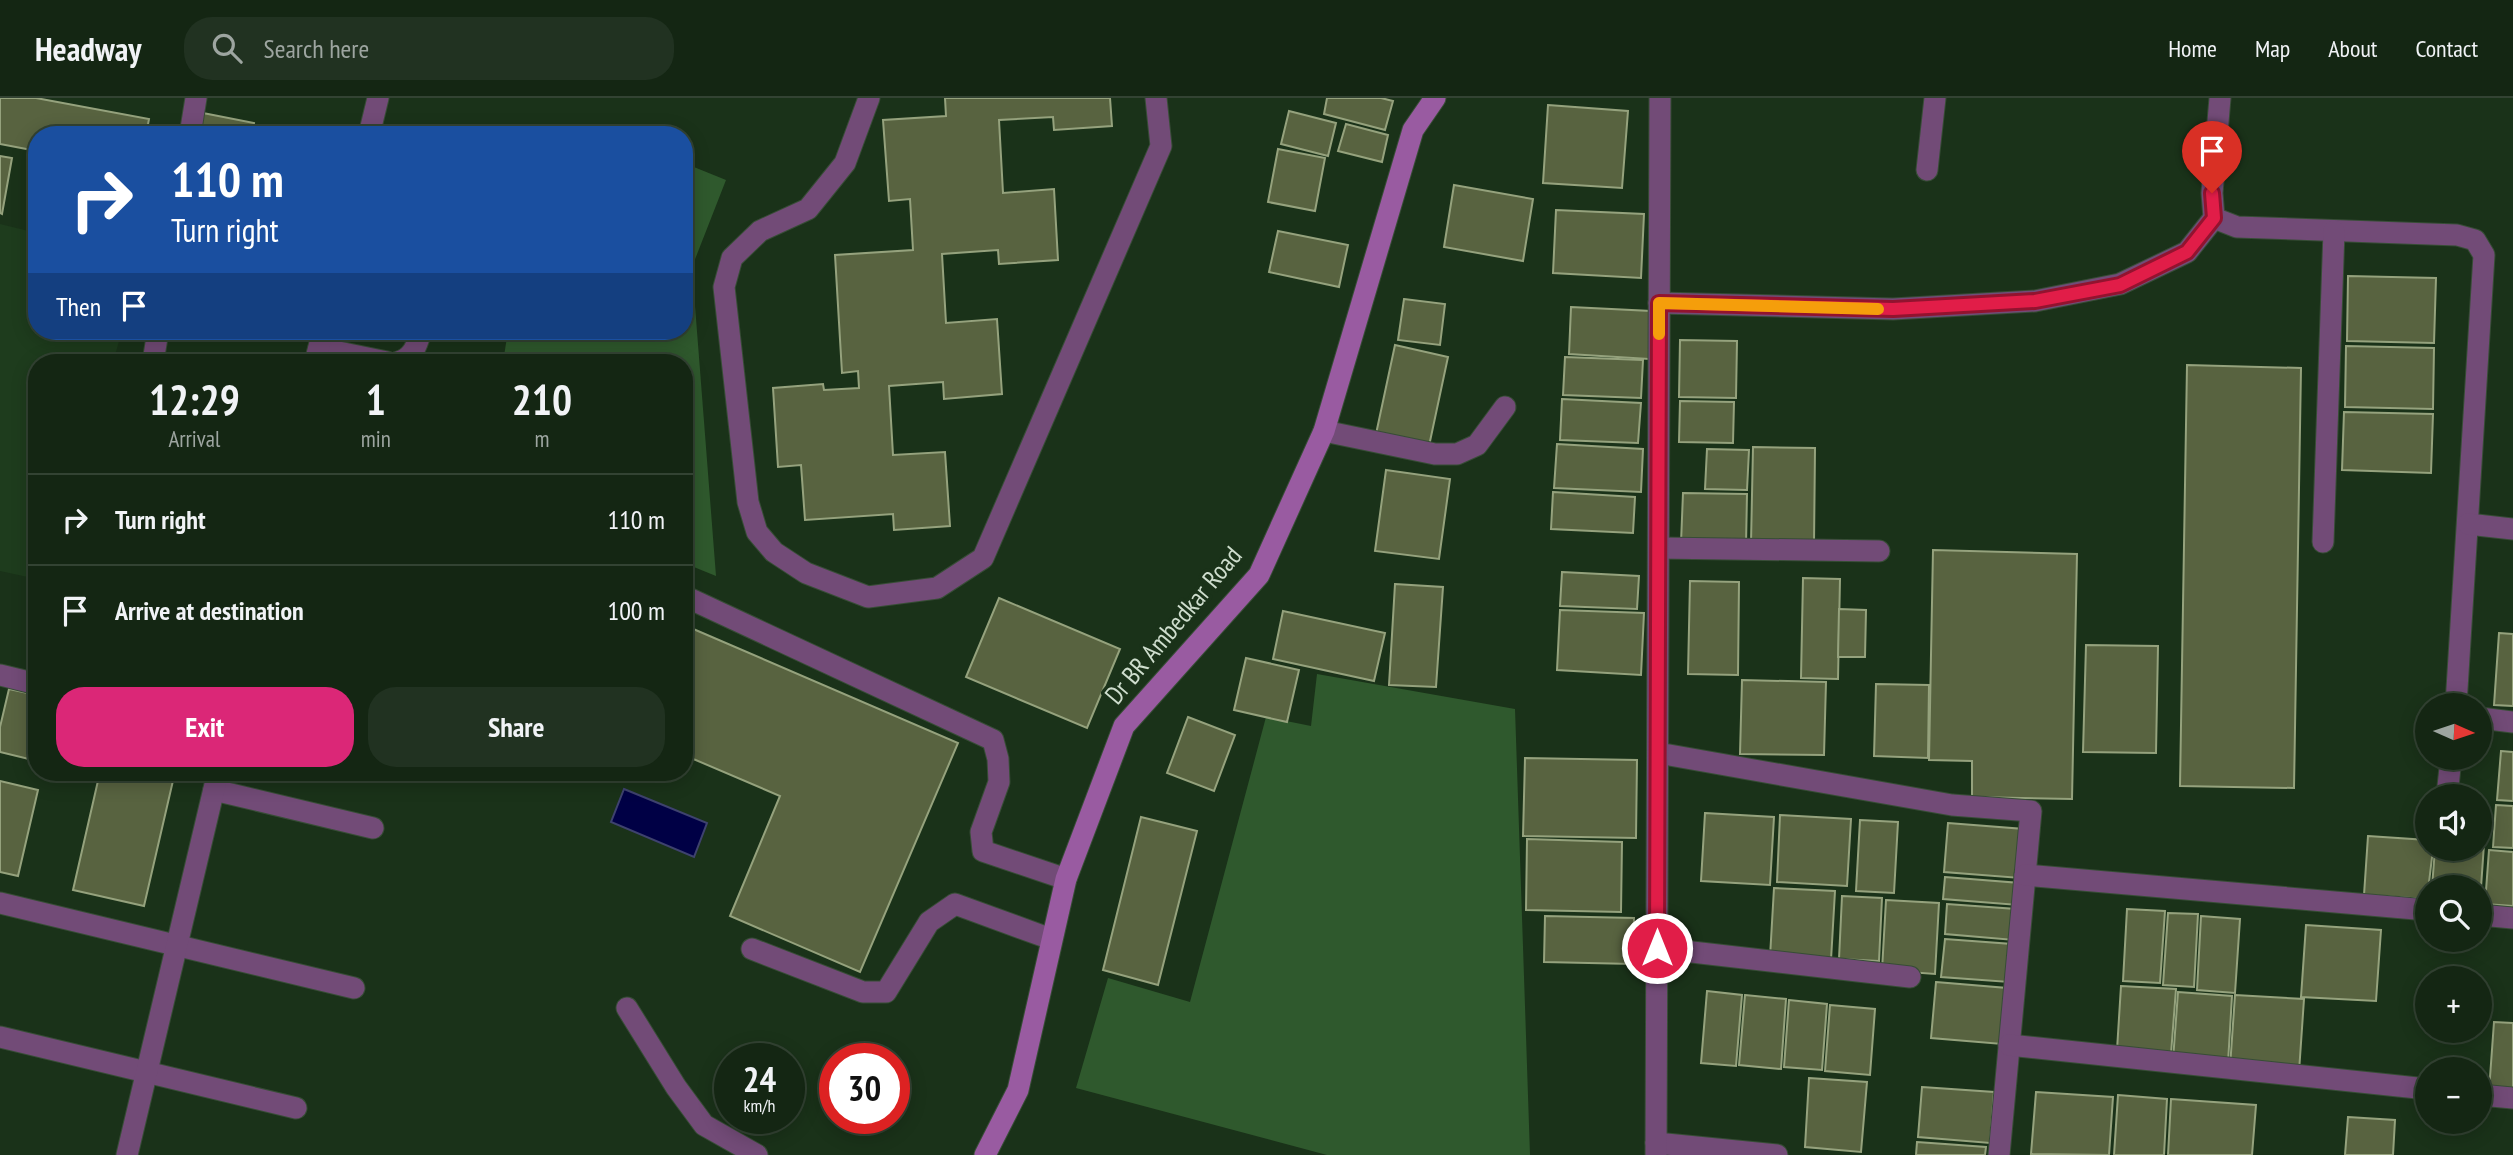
<!DOCTYPE html>
<html lang="en">
<head>
<meta charset="utf-8">
<style>
	:root { --surface:#142613; --page:#213221; --text:#f1f3f6; --muted:#9da5a0; --line:#334333; --accent:#db2777 }
	body { margin:0; font-family:"PT Sans Narrow",sans-serif; background:var(--page); color:var(--text); height:100vh; display:flex; flex-direction:column; font-size:26px; white-space:nowrap }
	* { box-sizing:border-box; margin:0 }
	p { font-size:23px; color:var(--muted) }
	.icon { flex:none; width:38px; height:38px; fill:none; stroke:currentColor; stroke-width:2; stroke-linecap:round; stroke-linejoin:round }
	.map { position:relative; flex:1; overflow:hidden }
	.panel { position:absolute; left:28px; top:256px; width:665px; height:427px; display:flex; flex-direction:column; background:var(--surface); border-radius:28px; box-shadow:0 4px 18px #0003,0 0 0 2px var(--line) }
	.panel>* { flex:none }
	.guide { position:absolute; left:28px; top:28px; width:665px; height:214px; border-radius:28px; box-shadow:0 4px 18px #0003,0 0 0 2px var(--line); background:#1a4fa0; color:#fff; overflow:hidden }
	.needle { width:46px; rotate:93deg }
	.controls { position:absolute; left:2415px; top:595px; display:grid; gap:14px }
	.controls a { display:grid; place-items:center; width:77px; height:77px; border-radius:50%; background:var(--surface); box-shadow:0 4px 18px #0003,0 0 0 2px var(--line); font-size:35px }
	.speed { position:absolute; left:714px; top:945px; display:flex; gap:14px; font-size:35px; font-weight:700; text-align:center }
	.speed>* { display:grid; place-content:center; width:91px; height:91px; border-radius:50%; background:var(--surface); box-shadow:0 4px 18px #0003,0 0 0 2px var(--line); line-height:1 }
	.speed small { font-size:18px; font-weight:400 }
	.speed .limit { border:10px solid #d22; background:#fff; color:#111 }
	.pin { position:absolute; display:grid; place-items:center; width:60px; height:60px; color:#fff; margin:-72px -30px; border-radius:50% 50% 50% 0; rotate:-45deg; box-shadow:0 0 7px #0007 }
	.pin .icon { rotate:45deg }
	.me { position:absolute; width:77px; margin:-38px; rotate:0deg; stroke-linejoin:round; filter:drop-shadow(0 0 5px #0008) }
	.turn { display:flex; align-items:center; gap:24px; height:147px; padding:0 28px; font-size:32px }
	.turn .icon { width:91px; height:91px; stroke-width:2.5 }
	.turn b { display:block; font-size:49px; line-height:60px }
	.then { display:flex; align-items:center; height:66px; padding:0 28px; background:#0003; gap:14px; font-size:26px }
	.eta { display:flex; justify-content:space-evenly; align-items:center; height:119px; text-align:center }
	.eta b { font-size:42px; font-weight:800; line-height:49px }
	.button { display:flex; gap:14px; margin-top:auto; padding:14px 28px }
	.button a { flex:1; height:80px; border-radius:28px; background:var(--accent); color:#fff; font-size:28px; font-weight:800; line-height:80px; text-align:center }
	.button a+a { background:var(--page); color:var(--text) }
	ul { padding:0; list-style:none }
	li { display:flex; align-items:center; gap:21px; height:91px; padding:0 28px; border-top:2px solid var(--line) }
	li div { flex:1 }
	li b { display:block; font-size:26px }
	li em { font-style:normal }
	header { display:flex; align-items:center; gap:42px; box-sizing:border-box; height:98px; padding:0 35px; background:var(--surface); border-bottom:2px solid var(--line) }
	header strong { font-size:33px }
	nav { display:flex; gap:38px; margin-inline-start:auto; font-size:24px }
	.search { width:490px; height:63px; background:var(--page); display:flex; align-items:center; gap:18px; box-sizing:border-box; padding:0 24px; border-radius:28px; color:var(--muted); font-size:26px }
	.map>svg:first-child { display:block }
</style>
</head>
<body>
<header>
<strong>Headway</strong>
<div class="search"><svg class="icon" aria-label="search" viewBox="0 0 24 24"><circle cx="10" cy="10" r="6"/><path d="M15 15l6 6"/></svg>Search here</div>
<nav><a>Home</a><a>Map</a><a>About</a><a>Contact</a></nav>
</header>
<div class="map">
<svg width="2513" height="1057" viewBox="0 0 2513 1057">
	<rect width="100%" height="100%" fill="#1a3219"/>
	<path fill="#1e3c1d" d="M0,126L37,135V233H122L113,264H37V481L0,473Z"/>
	<g fill="#2f592d">
		<path d="M684,65L726,82L692,169L716,478L684,465V264H503L508,233H684Z"/>
		<path d="M1317,576L1515,611L1530,1057H1327L1076,990L1108,880L1190,904L1266,619L1311,628Z"/>
	</g>
	<path fill="#000045" stroke="#3e426e" stroke-width="2" d="M624,691L707,725L694,759L611,724Z"/>
	<g fill="#586340" stroke="#95a27d" stroke-width="2">
		<path d="M0,0H36L149,21L146,37H37V53L0,46Z"/>
		<path d="M945,0H1110L1112,28L1054,32L1053,19L999,22L1003,95L1054,91L1058,162L999,166L998,152L942,156L946,225L997,221L1002,296L944,301L943,284L889,288L893,357L945,354L950,428L894,432L893,416L805,422L801,367L778,369L773,290L823,286L824,292L859,290L858,273L842,275L835,157L913,152L910,101L889,103L883,22L946,18Z"/>
		<path d="M1327,0H1381L1393,3L1385,32L1324,16Z"/>
		<path d="M1548,7L1628,13L1622,90L1543,85Z"/>
		<path d="M1289,13L1336,25L1328,58L1281,46Z"/>
		<path d="M203,15L254,25L252,37H199Z"/>
		<path d="M1346,26L1388,37L1382,64L1338,53Z"/>
		<path d="M1278,51L1325,60L1315,113L1268,104Z"/>
		<path d="M0,58L12,60L2,116L0,115Z"/>
		<path d="M1454,87L1533,101L1523,163L1444,149Z"/>
		<path d="M1556,112L1644,116L1641,180L1553,175Z"/>
		<path d="M1278,133L1348,147L1339,189L1269,174Z"/>
		<path d="M2348,178L2436,180L2434,245L2347,243Z"/>
		<path d="M1404,201L1445,206L1440,247L1398,242Z"/>
		<path d="M1571,209L1651,213L1649,261L1569,256Z"/>
		<path d="M1680,242L1737,243L1736,300L1679,299Z"/>
		<path d="M1395,247L1448,259L1429,348L1376,336Z"/>
		<path d="M2346,248L2434,250L2433,311L2345,309Z"/>
		<path d="M1565,259L1643,262L1641,300L1563,297Z"/>
		<path d="M2187,267L2301,270L2294,690L2180,688Z"/>
		<path d="M1562,301L1641,305L1638,345L1560,342Z"/>
		<path d="M1680,303L1734,304L1733,345L1679,344Z"/>
		<path d="M2344,314L2433,316L2431,375L2342,372Z"/>
		<path d="M1557,346L1643,351L1641,394L1554,390Z"/>
		<path d="M1753,349L1815,350L1814,446L1751,445Z"/>
		<path d="M1707,351L1749,352L1747,392L1705,391Z"/>
		<path d="M1386,372L1450,381L1439,461L1375,453Z"/>
		<path d="M1553,394L1635,399L1633,435L1551,431Z"/>
		<path d="M1683,395L1747,396L1746,447L1681,445Z"/>
		<path d="M1933,452L2077,456L2072,701L1972,699V663L1929,662Z"/>
		<path d="M1562,474L1639,478L1637,511L1560,508Z"/>
		<path d="M1803,480L1840,481L1838,581L1801,580Z"/>
		<path d="M1690,483L1739,484L1738,577L1688,576Z"/>
		<path d="M1395,486L1443,489L1436,589L1389,587Z"/>
		<path d="M999,500L1120,551L1087,630L966,579Z"/>
		<path d="M1839,511L1866,512L1865,559H1838Z"/>
		<path d="M1560,512L1644,515L1641,577L1557,572Z"/>
		<path d="M1283,513L1385,535L1374,583L1273,561Z"/>
		<path d="M684,527L958,645L860,874L730,818L780,698L684,657Z"/>
		<path d="M2499,535L2513,536V608L2494,607Z"/>
		<path d="M2086,547L2158,548L2156,655L2083,654Z"/>
		<path d="M1246,560L1299,572L1287,624L1234,612Z"/>
		<path d="M1742,582L1826,584L1824,657L1740,656Z"/>
		<path d="M1876,586L1929,587L1928,660L1874,658Z"/>
		<path d="M9,591L37,597V663L0,654V629Z"/>
		<path d="M1188,619L1235,637L1214,693L1167,675Z"/>
		<path d="M2501,653L2513,654V703L2497,702Z"/>
		<path d="M1525,660L1637,662L1636,740L1523,738Z"/>
		<path d="M100,674H175L144,808L73,792Z"/>
		<path d="M0,683L38,692L18,778L0,774Z"/>
		<path d="M2496,707L2513,708V750L2493,749Z"/>
		<path d="M1705,715L1774,719L1770,787L1701,783Z"/>
		<path d="M1780,717L1851,721L1847,788L1777,784Z"/>
		<path d="M1141,719L1197,733L1158,887L1103,872Z"/>
		<path d="M1860,722L1898,724L1894,795L1856,793Z"/>
		<path d="M1948,725L2024,731L2020,780L1944,774Z"/>
		<path d="M2368,738L2427,742V751H2433L2427,801L2364,797Z"/>
		<path d="M1527,741L1622,744L1621,814L1526,812Z"/>
		<path d="M2480,746H2484L2480,804V789H2432L2435,751H2480Z"/>
		<path d="M2489,752L2513,754V808L2485,806Z"/>
		<path d="M1945,779L2020,785L2018,807L1943,801Z"/>
		<path d="M1774,790L1835,793L1831,862L1770,859Z"/>
		<path d="M1842,798L1882,800L1879,863L1839,861Z"/>
		<path d="M1886,802L1939,805L1935,876L1882,872Z"/>
		<path d="M1947,806L2016,811L2014,842L1945,836Z"/>
		<path d="M2127,811L2165,813L2160,885L2123,883Z"/>
		<path d="M2168,815L2198,816L2194,889L2163,887Z"/>
		<path d="M1545,818L1634,820L1633,866L1544,864Z"/>
		<path d="M2201,818L2240,821L2235,895L2197,892Z"/>
		<path d="M2306,827L2381,832L2376,903L2301,899Z"/>
		<path d="M1945,841L2012,846L2009,884L1941,879Z"/>
		<path d="M1936,884L2007,890L2002,946L1931,940Z"/>
		<path d="M2121,888L2176,891L2171,956L2117,952Z"/>
		<path d="M1707,893L1742,897L1736,968L1701,965Z"/>
		<path d="M2178,894L2232,898L2228,965L2173,962Z"/>
		<path d="M1745,897L1786,901L1781,971L1739,967Z"/>
		<path d="M2235,897L2304,901L2299,974L2230,969Z"/>
		<path d="M1789,902L1827,906L1822,972L1784,969Z"/>
		<path d="M1830,907L1875,911L1870,977L1825,973Z"/>
		<path d="M2494,924L2513,925V995L2489,993Z"/>
		<path d="M1809,980L1867,984L1861,1054L1805,1049Z"/>
		<path d="M1922,989L1994,994L1990,1045L1918,1039Z"/>
		<path d="M2036,994L2113,999L2109,1057L2031,1056Z"/>
		<path d="M2118,997L2167,1001L2164,1057H2114Z"/>
		<path d="M2171,1001L2256,1007L2252,1057H2168Z"/>
		<path d="M2348,1019L2395,1022L2393,1057H2345Z"/>
		<path d="M1917,1044L1986,1049L1985,1057H1916Z"/>
	</g>
	<g fill="none" stroke-linecap="round" stroke-linejoin="round">
		<g stroke="#374d36" stroke-width="23">
			<g id="lane">
				<path d="M190,37L196,0"/>
				<path d="M319,250L387,264"/>
				<path d="M153,264L158,233"/>
				<path d="M398,264C413,260 417,247 421,233"/>
				<path d="M684,498L993,642L998,661L999,684L981,734L983,753L1066,781"/>
				<path d="M752,851L863,894H886L929,824L955,806L1051,841"/>
				<path d="M627,910L676,989L704,1027L757,1057"/>
			</g>
		</g>
		<g stroke="#374d36" stroke-width="23">
			<g id="street">
				<path d="M869,0L845,65L808,111L760,133L732,160L724,189L748,404L757,434L774,454L806,475L868,499L937,490L983,460L1161,48L1156,0"/>
				<path d="M2220,0L2212,95L2214,120L2237,129L2457,137L2475,142L2484,157L2456,607"/>
				<path d="M369,37L378,0"/>
				<path d="M1927,72L1935,0"/>
				<path d="M1659,205L1893,211L2035,203L2120,186L2187,154L2214,120"/>
				<path d="M315,264L323,233"/>
				<path d="M1324,333L1435,356H1457L1477,347L1505,309"/>
				<path d="M2468,426L2513,431"/>
				<path d="M2323,444L2334,133"/>
				<path d="M1659,450L1879,453"/>
				<path d="M0,577L37,586"/>
				<path d="M2480,620L2513,624"/>
				<path d="M1658,655L1952,707L2031,713L1999,1057"/>
				<path d="M214,692L373,730"/>
				<path d="M2447,698L2451,660"/>
				<path d="M2025,777L2427,812"/>
				<path d="M0,805L354,890"/>
				<path d="M2480,817L2513,820"/>
				<path d="M1657,850L1910,879"/>
				<path d="M0,939L296,1010"/>
				<path d="M2009,947L2427,991"/>
				<path d="M2480,997L2513,1000"/>
				<path d="M1656,1045L1777,1057"/>
				<path d="M127,1057L218,674"/>
				<path d="M1656,1057L1660,0"/>
			</g>
		</g>
		<g stroke="#374d36" stroke-width="23">
			<path id="secondary" d="M985,1057L1018,992L1066,781L1124,628L1259,477L1324,333L1413,32L1435,0"/>
		</g>
		<use href="#lane" stroke="#724b77" stroke-width="21"/>
		<use href="#street" stroke="#724b77" stroke-width="21"/>
		<use href="#secondary" stroke="#995ba1" stroke-width="21"/>
	</g>
	<g fill="none" stroke-linecap="round" stroke-linejoin="round">
		<g stroke="#92132f" stroke-width="18">
			<path id="route" d="M1657,850L1659,205L1893,211L2035,203L2120,187L2187,154L2214,120L2212,95"/>
		</g>
		<use href="#route" stroke="#e11d48" stroke-width="12"/>
		<path stroke="#f59e0b" stroke-width="12" d="M1659,236V205L1878,211"/>
	</g>
	<g text-anchor="middle" dominant-baseline="central" stroke-width="7" stroke-linejoin="round" paint-order="stroke">
		<g font-size="26" fill="#ceddcd" stroke="#1a3219">
			<text transform="translate(1173 527) rotate(-50)">Dr BR Ambedkar Road</text>
		</g>
	</g>
</svg>
<div class="controls">
<a><svg class="needle" viewBox="-14 -14 28 28"><path d="M0-13l5 13h-10z" fill="#e53935"/><path d="M0 13l5-13h-10z" fill="#9da5a0"/></svg></a>
<a><svg class="icon" aria-label="sound" viewBox="0 0 24 24"><path d="M4 9h4l5-4v14l-5-4H4zM17 9q2 3 0 6"/></svg></a>
<a><svg class="icon" aria-label="search" viewBox="0 0 24 24"><circle cx="10" cy="10" r="6"/><path d="M15 15l6 6"/></svg></a>
<a>+</a>
<a>−</a>
</div>
<div class="speed"><div>24<small>km/h</small></div><div class="limit">30</div></div>
<div class="pin" style="left:2212px;top:95px;background:#d93025"><svg class="icon" aria-label="arrive" viewBox="0 0 24 24"><path d="M6 21V4h12l-3 4 3 4H6"/></svg></div>
<svg class="me" style="left:1657px;top:850px" viewBox="-20 -20 40 40"><circle r="17" fill="#e11d48" stroke="#fff" stroke-width="3"/><path d="M0-11L8 9 0 5-8 9z" fill="#fff"/></svg>
<div class="guide">
<div class="turn"><svg class="icon" aria-label="right" viewBox="0 0 24 24"><path d="M7 20v-9h11M14 6l5 5-5 5"/></svg><div><b>110 m</b>Turn right</div></div>
<div class="then">Then<svg class="icon" aria-label="arrive" viewBox="0 0 24 24"><path d="M6 21V4h12l-3 4 3 4H6"/></svg></div>
</div>
<section class="panel">
<div class="eta">
<div><b>12:29</b><p>Arrival</p></div>
<div><b>1</b><p>min</p></div>
<div><b>210</b><p>m</p></div>
</div>
<ul>
<li><svg class="icon" aria-label="right" viewBox="0 0 24 24"><path d="M7 20v-9h11M14 6l5 5-5 5"/></svg><div><b>Turn right</b></div><em>110 m</em></li>
<li><svg class="icon" aria-label="arrive" viewBox="0 0 24 24"><path d="M6 21V4h12l-3 4 3 4H6"/></svg><div><b>Arrive at destination</b></div><em>100 m</em></li>
</ul>
<div class="button"><a>Exit</a><a>Share</a></div>
</section>
</div>
</body>
</html>
